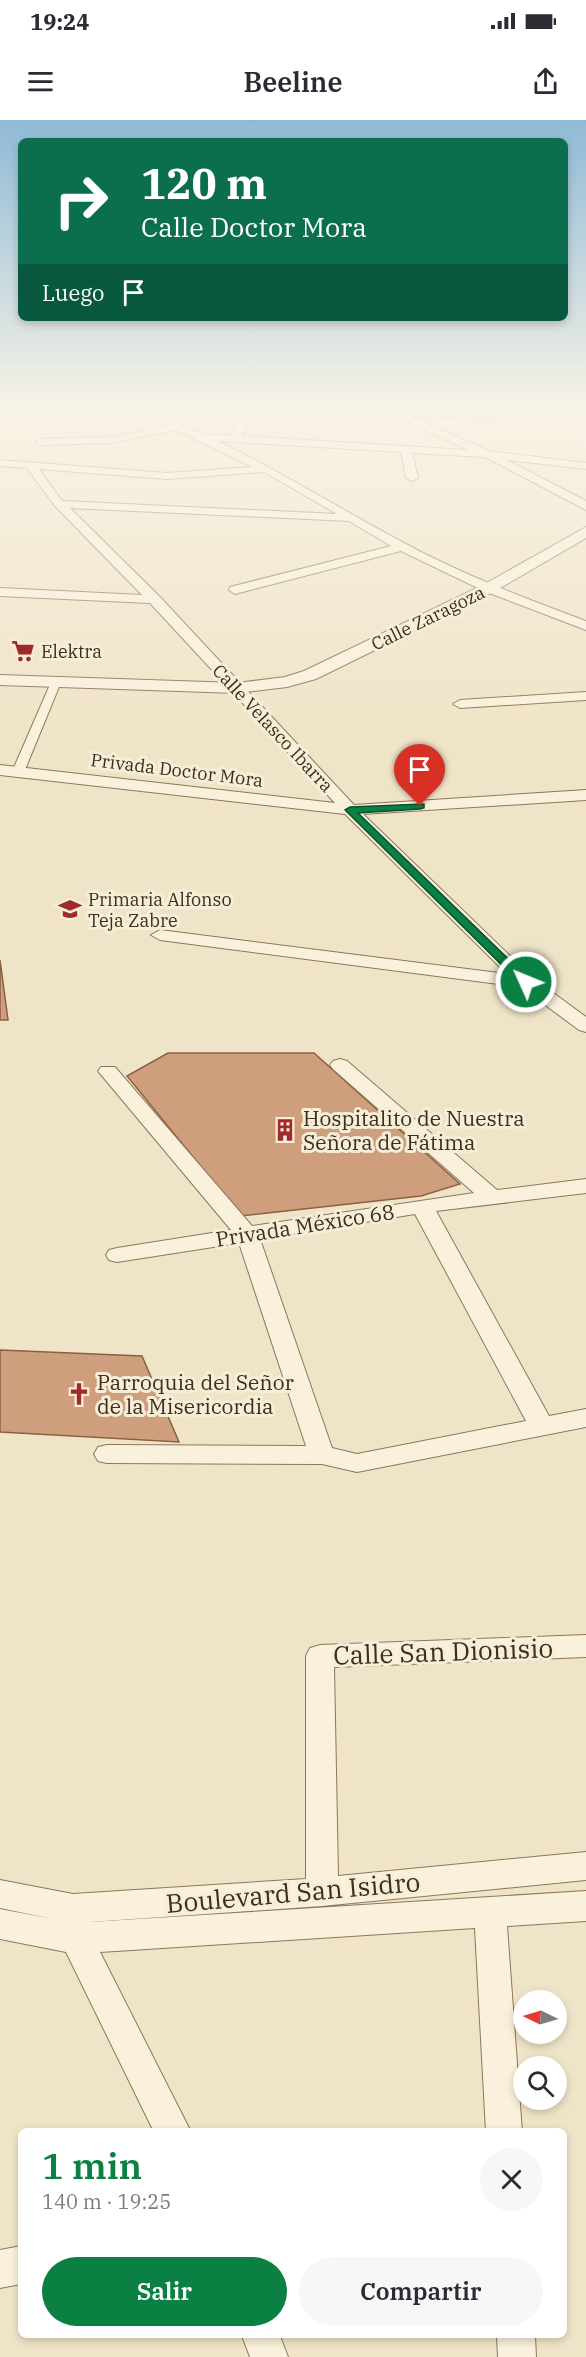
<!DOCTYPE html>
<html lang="es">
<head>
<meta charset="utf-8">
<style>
	:root { --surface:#fff; --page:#f7f7f7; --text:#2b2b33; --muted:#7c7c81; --accent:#0b8043 }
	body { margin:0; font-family:"IBM Plex Serif",serif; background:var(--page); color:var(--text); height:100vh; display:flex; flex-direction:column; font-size:22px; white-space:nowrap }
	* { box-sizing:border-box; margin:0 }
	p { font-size:20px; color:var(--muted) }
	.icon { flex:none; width:33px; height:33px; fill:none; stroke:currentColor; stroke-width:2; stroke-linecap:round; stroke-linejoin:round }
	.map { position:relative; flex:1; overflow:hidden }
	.panel { position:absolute; left:18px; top:2008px; width:549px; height:210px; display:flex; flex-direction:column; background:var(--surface); border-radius:9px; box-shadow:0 3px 9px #0003 }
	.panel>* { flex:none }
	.hud { position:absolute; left:18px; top:18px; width:550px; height:183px; border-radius:9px; box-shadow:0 3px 9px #0003; background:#0b6e4f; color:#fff; overflow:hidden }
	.needle { width:39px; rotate:275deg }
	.buttons { position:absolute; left:513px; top:1870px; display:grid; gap:12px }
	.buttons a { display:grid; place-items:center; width:54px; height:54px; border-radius:50%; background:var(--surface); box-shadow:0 3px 9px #0003; font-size:30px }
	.pin { position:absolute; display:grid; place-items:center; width:51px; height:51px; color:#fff; margin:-62px -26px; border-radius:50% 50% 50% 0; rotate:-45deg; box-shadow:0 0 6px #0007 }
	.pin .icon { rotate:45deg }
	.me { position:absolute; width:66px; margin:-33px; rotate:314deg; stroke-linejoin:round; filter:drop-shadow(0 0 4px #0008) }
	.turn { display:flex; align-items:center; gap:21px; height:126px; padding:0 24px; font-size:27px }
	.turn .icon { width:78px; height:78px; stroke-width:2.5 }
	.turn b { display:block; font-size:42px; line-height:51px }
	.then { display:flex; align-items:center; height:57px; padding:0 24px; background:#0003; gap:12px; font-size:22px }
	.round { display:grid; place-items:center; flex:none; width:63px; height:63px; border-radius:32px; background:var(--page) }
	.head { display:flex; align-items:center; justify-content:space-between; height:102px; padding:0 24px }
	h1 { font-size:36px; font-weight:600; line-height:45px; color:var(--accent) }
	.primary-button { display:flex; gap:12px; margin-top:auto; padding:12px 24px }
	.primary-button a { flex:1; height:69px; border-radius:36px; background:var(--accent); color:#fff; font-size:24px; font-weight:600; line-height:69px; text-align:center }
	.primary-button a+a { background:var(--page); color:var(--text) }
	.status { display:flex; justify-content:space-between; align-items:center; height:42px; padding:0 30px; background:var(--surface); direction:ltr }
	.status svg { height:16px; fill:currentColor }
	header { display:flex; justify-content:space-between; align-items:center; height:78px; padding:0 24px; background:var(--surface); font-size:27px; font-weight:600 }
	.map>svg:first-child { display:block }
</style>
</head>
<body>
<div class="status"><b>19:24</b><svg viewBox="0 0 49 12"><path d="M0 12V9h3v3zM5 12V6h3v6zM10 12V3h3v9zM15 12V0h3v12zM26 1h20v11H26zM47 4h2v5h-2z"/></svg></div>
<header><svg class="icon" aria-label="menu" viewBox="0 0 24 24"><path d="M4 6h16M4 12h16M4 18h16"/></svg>Beeline<svg class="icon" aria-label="share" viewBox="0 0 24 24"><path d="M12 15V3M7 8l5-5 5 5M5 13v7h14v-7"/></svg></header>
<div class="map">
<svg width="586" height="2237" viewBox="0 0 586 2237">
	<rect width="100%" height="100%" fill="#f0e4c8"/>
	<g fill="#cf9f7d" stroke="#8d5f41" stroke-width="1.5">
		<path d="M454,291H499V300L416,297L406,294L454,296Z"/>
		<path d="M0,840L8,900H0Z"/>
		<path d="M168,933H314L460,1064L421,1076L241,1096L127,956Z"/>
		<path d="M0,1230L142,1236L179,1322L0,1312Z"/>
	</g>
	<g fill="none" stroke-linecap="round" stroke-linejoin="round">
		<g stroke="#8d765c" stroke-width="2">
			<path id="pedestrian" d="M52,560L61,562L24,652L14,654L12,652Z"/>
		</g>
		<g stroke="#8d765c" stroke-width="2">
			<g id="minor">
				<path d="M84,291H115L110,294L88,295Z"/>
				<path d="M134,291H148L207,315H231L244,292L248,291L253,294L242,316L468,330L386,291H399L489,331L586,343V349L507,340L586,381V390L485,337L412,333L418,358L412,361L406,358L401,332L218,321C283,353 342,390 406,424C463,455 525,478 586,501V510L484,471L401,431L235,474L229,470L230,467L391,426L349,401L70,388L159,476L354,685L586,670V680L363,694L533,858L586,897V912L579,910L521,867L160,820L151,815L160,810L507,854L345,694L0,655V645L335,683L150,483L0,476V468L142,475L55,386L27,348L0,346V340L167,353L252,347L176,310L111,323L41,325L36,322L41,319L111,317L166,306ZM39,349L167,359L264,352L337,394L62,381Z"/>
				<path d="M586,572V580L460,588L453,584L460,580Z"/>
				<path d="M340,939L347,941L497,1070L586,1059V1073L436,1091L549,1296L586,1289V1307L357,1352L322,1344L107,1343L98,1341L94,1334L98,1327L107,1325L306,1326L239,1123L117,1142L109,1140L106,1135L109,1130L117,1128L231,1110L98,951L101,947H115L252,1106L474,1073L333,949L330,945L333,941ZM415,1094L526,1301L357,1334L332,1328L260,1119Z"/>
				<path d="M586,1515V1537L334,1547L338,1756L586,1732V1760L322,1786L90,1802L586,1771V1801L507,1806L522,2012H486L475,1808L100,1832L191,2012H154L66,1832L0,1819V1789L53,1799L0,1788V1760L73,1774L306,1759V1536L310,1528L320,1525Z"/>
				<path d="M21,2126V2164L0,2168V2130Z"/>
				<path d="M242,2216H280L288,2237H250Z"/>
				<path d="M497,2216H535L536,2237H498Z"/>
			</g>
		</g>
		<g stroke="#8d765c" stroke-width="2">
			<path id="tertiary" d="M586,407V418L495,471L316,559L287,567L237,573L0,565V555L237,563L285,557L304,551L483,465Z"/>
		</g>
		<use href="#pedestrian" fill="#faf1dc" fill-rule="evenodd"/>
		<use href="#minor" fill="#faf1dc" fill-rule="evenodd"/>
		<use href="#tertiary" fill="#faf1dc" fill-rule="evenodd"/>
	</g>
	<linearGradient id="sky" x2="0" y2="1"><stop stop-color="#8fbad6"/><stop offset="0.48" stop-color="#f8f3e6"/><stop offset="1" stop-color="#f8f3e6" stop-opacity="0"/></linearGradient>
	<rect width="586" height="604" fill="url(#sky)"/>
	<path fill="#0b8043" stroke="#07532c" stroke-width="1.5" d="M424,684V688L420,689L358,693L530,860V865H522L345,690L350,687Z"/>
	<defs>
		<g id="supermarket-bare" transform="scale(1.8)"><path d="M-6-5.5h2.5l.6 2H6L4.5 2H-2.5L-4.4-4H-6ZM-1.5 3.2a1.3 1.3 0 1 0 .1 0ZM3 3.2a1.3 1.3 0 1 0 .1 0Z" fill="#9e2a2b" stroke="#f7eed8" stroke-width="2.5" paint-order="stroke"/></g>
		<g id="school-bare" transform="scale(1.8)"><path d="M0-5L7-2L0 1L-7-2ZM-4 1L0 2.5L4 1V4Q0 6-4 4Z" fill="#9e2a2b" stroke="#f7eed8" stroke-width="2.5" paint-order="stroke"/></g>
		<g id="building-bare" transform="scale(1.8)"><path d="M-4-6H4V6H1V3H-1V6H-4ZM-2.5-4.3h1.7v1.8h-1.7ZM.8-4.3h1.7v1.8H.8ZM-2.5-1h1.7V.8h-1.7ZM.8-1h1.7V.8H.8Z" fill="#9e2a2b" stroke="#f7eed8" stroke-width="2.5" paint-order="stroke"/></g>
		<g id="church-bare" transform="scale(1.8)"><path d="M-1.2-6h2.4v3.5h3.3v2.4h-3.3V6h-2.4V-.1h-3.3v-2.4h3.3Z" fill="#9e2a2b" stroke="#f7eed8" stroke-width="2.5" paint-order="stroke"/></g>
	</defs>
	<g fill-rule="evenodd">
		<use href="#supermarket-bare" x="23" y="531"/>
		<use href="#school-bare" x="70" y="789"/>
		<use href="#building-bare" x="285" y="1010"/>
		<use href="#church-bare" x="79" y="1274"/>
	</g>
	<g text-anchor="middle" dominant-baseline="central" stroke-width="6" stroke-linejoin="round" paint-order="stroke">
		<g font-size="18" fill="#3d2e20" stroke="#f7eed8">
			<text transform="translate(428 498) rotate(-26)">Calle Zaragoza</text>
			<text transform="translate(273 608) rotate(47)">Calle Velasco Ibarra</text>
			<text transform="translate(177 650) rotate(7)">Privada Doctor Mora</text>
		</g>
		<g font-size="18" fill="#3d2e20" stroke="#f7eed8" text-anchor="start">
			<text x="41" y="531">Elektra</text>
			<text x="88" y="779">Primaria Alfonso<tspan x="88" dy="21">Teja Zabre</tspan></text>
		</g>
		<g font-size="21" fill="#3d2e20" stroke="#f7eed8" text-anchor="start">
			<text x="303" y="998">Hospitalito de Nuestra<tspan x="303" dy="24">Señora de Fátima</tspan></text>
			<text x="97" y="1262">Parroquia del Señor<tspan x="97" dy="24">de la Misericordia</tspan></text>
		</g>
		<g font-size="21" fill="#3d2e20" stroke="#f7eed8">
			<text transform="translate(305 1105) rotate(-9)">Privada México 68</text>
		</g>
		<g font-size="26" fill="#3d2e20" stroke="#f7eed8">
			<text transform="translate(443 1531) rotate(-2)">Calle San Dionisio</text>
			<text transform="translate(293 1772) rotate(-5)">Boulevard San Isidro</text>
		</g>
	</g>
</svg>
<div class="buttons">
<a><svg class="needle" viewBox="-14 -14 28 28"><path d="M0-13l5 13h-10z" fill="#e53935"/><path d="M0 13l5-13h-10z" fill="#7c7c81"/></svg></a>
<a><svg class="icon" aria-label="search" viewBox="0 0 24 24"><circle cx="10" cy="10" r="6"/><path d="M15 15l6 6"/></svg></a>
</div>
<div class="pin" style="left:420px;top:686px;background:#d93025"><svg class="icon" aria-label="arrive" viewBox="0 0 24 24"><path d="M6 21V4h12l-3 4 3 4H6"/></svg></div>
<svg class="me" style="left:526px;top:862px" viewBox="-20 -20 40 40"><circle r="17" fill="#0b8043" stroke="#fff" stroke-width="3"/><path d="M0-11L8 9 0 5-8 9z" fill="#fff"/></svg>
<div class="hud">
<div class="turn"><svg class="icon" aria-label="right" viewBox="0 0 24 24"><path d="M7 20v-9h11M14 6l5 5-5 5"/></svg><div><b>120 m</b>Calle Doctor Mora</div></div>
<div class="then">Luego<svg class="icon" aria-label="arrive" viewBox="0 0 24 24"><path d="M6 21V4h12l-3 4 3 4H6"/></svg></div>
</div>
<section class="panel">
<div class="head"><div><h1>1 min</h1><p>140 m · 19:25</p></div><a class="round"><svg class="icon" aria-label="close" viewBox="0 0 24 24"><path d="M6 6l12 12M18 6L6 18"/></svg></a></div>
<div class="primary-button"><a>Salir</a><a>Compartir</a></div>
</section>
</div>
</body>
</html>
